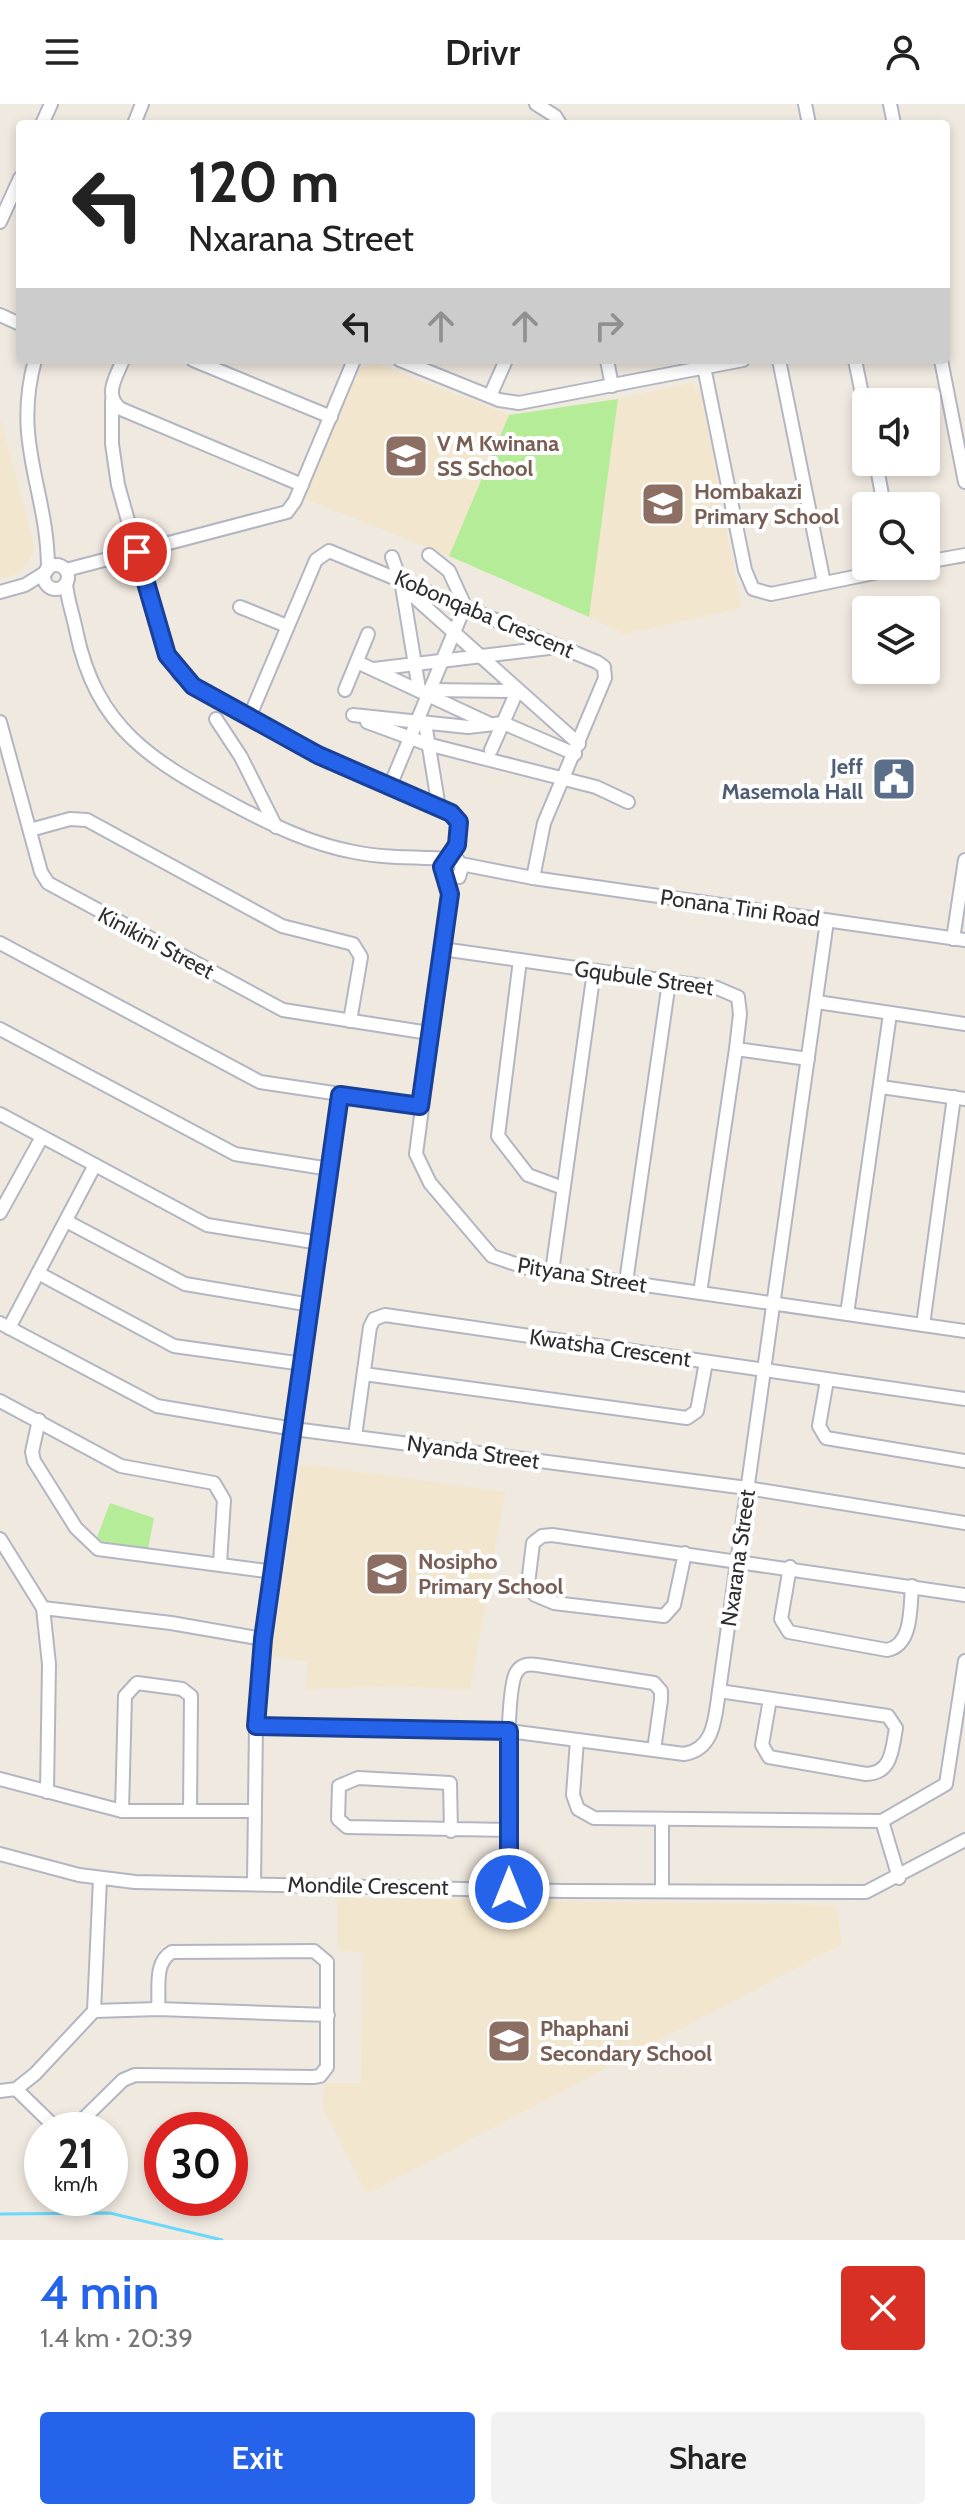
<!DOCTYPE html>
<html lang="en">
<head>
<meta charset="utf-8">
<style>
	:root { --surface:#fff; --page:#f2f2f2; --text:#222; --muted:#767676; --accent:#2563eb }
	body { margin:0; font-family:Cabin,sans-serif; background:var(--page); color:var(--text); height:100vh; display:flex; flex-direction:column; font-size:30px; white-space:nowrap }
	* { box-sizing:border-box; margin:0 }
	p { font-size:26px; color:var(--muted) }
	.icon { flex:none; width:44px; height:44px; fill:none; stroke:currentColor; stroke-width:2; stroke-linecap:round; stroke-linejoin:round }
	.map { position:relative; height:2136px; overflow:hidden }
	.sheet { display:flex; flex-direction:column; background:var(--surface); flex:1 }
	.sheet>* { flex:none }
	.banner { position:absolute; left:16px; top:16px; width:934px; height:244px; border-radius:8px; box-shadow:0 4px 12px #0003; background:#fff; color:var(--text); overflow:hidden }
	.buttons { position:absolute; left:852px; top:284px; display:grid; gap:16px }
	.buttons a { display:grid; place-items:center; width:88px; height:88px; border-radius:8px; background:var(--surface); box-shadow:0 4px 12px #0003; font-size:40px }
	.speed { position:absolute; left:24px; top:2008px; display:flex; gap:16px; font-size:40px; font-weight:700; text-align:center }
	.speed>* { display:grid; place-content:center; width:104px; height:104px; border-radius:50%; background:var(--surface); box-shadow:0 4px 12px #0003; line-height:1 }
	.speed small { font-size:20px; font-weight:400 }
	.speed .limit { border:12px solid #d22; background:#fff; color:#111 }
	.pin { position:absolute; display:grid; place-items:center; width:68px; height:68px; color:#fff; margin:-34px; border:4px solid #fff; border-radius:50%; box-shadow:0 2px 8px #0007 }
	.me { position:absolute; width:88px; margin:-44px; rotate:0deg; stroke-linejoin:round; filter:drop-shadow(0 0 6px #0008) }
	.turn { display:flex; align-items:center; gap:28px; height:168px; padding:0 40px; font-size:36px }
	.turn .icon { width:104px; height:104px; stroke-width:2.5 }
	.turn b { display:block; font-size:56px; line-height:68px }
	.lanes { display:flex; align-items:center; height:76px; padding:0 40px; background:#0003; justify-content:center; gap:40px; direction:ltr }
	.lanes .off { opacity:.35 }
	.round { display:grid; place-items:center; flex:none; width:84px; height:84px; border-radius:8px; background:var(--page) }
	.head { display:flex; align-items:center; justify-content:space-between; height:136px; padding:0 40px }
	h1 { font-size:48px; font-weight:600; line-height:60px; color:var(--accent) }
	.action { display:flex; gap:16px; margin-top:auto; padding:16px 40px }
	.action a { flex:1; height:92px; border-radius:8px; background:var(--accent); color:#fff; font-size:32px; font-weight:600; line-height:92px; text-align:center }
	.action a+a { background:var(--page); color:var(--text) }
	header { display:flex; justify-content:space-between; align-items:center; height:104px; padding:0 40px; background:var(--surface); font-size:36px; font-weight:600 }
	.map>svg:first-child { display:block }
</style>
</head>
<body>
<header><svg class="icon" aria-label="menu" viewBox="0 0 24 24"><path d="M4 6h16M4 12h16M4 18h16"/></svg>Drivr<svg class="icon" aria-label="person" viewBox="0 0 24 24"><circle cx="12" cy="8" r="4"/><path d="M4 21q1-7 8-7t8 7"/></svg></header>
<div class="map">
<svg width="965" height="2136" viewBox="0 0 965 2136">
	<rect width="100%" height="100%" fill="#f0e9e0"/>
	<g fill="#f3e6ce">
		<path d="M377,260L509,311L449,452L303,394L360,264Z"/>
		<path d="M691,279L701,289L741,504L624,530L589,513L618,295Z"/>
		<path d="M0,313L35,445L22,468L0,475Z"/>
		<path d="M301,1360L505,1388L470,1586L399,1582L305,1585L308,1558L271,1552Z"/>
		<path d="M337,1794L836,1801L842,1840L367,2090L323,2004L324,1979H361L363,1848L337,1847Z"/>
	</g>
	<g fill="#b5ec97">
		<path d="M618,295L589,513L449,452L509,311Z"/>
		<path d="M110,1399L154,1414L148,1445L96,1436Z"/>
	</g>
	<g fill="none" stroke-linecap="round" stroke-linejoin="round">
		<path stroke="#6ad7fb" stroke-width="3" d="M0,2110L110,2109L222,2136"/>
		<g stroke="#b3b6c2" stroke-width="16">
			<g id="minor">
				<path d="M536,0L555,12L560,20"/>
				<path d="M805,0L809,20"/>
				<path d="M890,0L894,20"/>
				<path d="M42,20L51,0"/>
				<path d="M134,20L142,0"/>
				<path d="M0,118L20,74"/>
				<path d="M0,211L20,220"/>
				<path d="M35,256C12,340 48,386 48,465"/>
				<path d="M123,256C116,273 103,292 121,305L302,381"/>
				<path d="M193,256L331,313"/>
				<path d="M400,256L499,296L519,299L743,256"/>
				<path d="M607,256L612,282"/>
				<path d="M779,256L824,479"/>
				<path d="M855,256L866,310"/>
				<path d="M941,256L965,378"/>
				<path d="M704,263L745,466L753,485L771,490L908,462"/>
				<path d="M490,292L506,256"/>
				<path d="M112,297V340L118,381L161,534L179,570L211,594L318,651L454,711L460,726L449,755"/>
				<path d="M876,358L884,402"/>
				<path d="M392,453L402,482L579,640"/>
				<path d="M926,458L965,451"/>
				<circle cx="56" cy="473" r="12"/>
				<path d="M66,466L287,408L295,397L354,256"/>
				<path d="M66,479C67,495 73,510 76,526C96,625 152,657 236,702C274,722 311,740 354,748C388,755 423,753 457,755L462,763L459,773H446L442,763L446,757"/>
				<path d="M402,482L419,585"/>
				<path d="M0,488L25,481L46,468"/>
				<path d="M240,503L287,522"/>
				<path d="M357,558L488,619"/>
				<path d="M374,565L557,543"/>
				<path d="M345,586L368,530"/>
				<path d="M429,586L518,587"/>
				<path d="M353,611L468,623L503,619L575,650"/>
				<path d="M249,614L316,456L329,447L597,558L604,563L605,574L544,719L533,774"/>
				<path d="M216,615L241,653L276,723"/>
				<path d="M0,618L41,768L48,779L283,906L429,929"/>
				<path d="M367,618L427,640L596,683L628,698"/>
				<path d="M425,619L439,704"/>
				<path d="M491,646L514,594"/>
				<path d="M390,682L465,502L449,467L429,451"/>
				<path d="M30,726L70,715L87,716L282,822L353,840L361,853L350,917"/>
				<path d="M461,760L533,774L965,836"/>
				<path d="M446,773L450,790L416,1050L430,1079L492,1152L527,1164L965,1227"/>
				<path d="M953,835L965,756"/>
				<path d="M0,839L260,978L420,1002"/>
				<path d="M442,845L717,884L738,893L740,910L736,945L700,1189"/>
				<path d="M520,856L498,1032L528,1071L563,1084"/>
				<path d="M817,898L965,920"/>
				<path d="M0,925L235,1050L330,1065"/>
				<path d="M736,945L808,955"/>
				<path d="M881,983L965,995"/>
				<path d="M0,1010L207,1121L320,1139"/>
				<path d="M0,1109L42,1033"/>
				<path d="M66,1117L185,1180L311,1201"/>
				<path d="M552,1168L594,867"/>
				<path d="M38,1169L174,1242L303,1260"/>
				<path d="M626,1178L669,878"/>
				<path d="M847,1210L890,910"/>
				<path d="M0,1219L157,1302L294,1325L747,1384L965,1419"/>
				<path d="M923,1221L954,993"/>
				<path d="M9,1224L95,1061"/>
				<path d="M364,1270L687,1314L697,1307L706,1258"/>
				<path d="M827,1276L819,1322L826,1334L965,1357"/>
				<path d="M0,1297L121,1362L214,1379L224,1396L220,1459"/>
				<path d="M39,1316L32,1348L34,1357L76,1424L98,1445L274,1468"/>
				<path d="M355,1332L370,1223L374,1215L385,1211L965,1295"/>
				<path d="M0,1435L43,1504L49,1560L47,1688"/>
				<path d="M685,1449L674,1501L664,1512L554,1499L535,1491L528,1480L533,1439L542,1432L552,1431L965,1491"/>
				<path d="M790,1463L781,1515L789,1528L887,1546C913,1541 910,1503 912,1482"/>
				<path d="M43,1504L171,1519L263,1535"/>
				<path d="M719,1587L888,1612L896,1624C892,1646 892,1669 866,1670L769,1653L762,1641L770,1595"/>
				<path d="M256,1622L509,1627L684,1650C715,1645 715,1613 719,1587L827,817"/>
				<path d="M577,1636L573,1691L578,1705L594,1714L882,1717L946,1680L965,1557"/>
				<path d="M0,1675L122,1707H254"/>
				<path d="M122,1707L125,1592L137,1579L182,1585L191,1592L190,1707"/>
				<path d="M882,1717L899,1774"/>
				<path d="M451,1727L450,1679L358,1674L339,1682L338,1715L347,1723L509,1726"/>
				<path d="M0,1750L79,1771L135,1778L563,1787L866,1788L965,1736"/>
				<path d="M254,1780L256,1622L263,1535L340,991"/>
				<path d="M509,1785C508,1752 504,1590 516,1569C521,1560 528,1560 537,1561L654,1579L661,1587V1596L654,1646"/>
				<path d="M662,1786V1716"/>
				<path d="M94,1907L158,1905L328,1911"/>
				<path d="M16,1985L58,2026"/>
				<path d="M0,1987L16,1985L35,1970L94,1907L100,1775"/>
				<path d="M72,2026L123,1976L135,1971L313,1973L320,1972L327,1963V1858L314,1847L172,1848C153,1859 160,1886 158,1905"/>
			</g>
		</g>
		<use href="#minor" stroke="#fff" stroke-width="12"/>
	</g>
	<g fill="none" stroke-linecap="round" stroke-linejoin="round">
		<g stroke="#184099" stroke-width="20">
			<path id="route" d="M137,448L167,551L193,582L318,651L451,709L459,718L457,741L442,763L450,790L420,1002L340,991L263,1535L256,1622L509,1627V1785"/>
		</g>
		<use href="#route" stroke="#2563eb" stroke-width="14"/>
	</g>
	<defs>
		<g id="school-square" transform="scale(2.3)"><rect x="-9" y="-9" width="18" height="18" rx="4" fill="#8d6e63" stroke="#fff"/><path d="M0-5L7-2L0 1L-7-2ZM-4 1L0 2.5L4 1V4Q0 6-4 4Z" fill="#fff"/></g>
		<g id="civic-square" transform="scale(2.3)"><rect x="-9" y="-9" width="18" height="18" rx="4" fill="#5c6f8a" stroke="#fff"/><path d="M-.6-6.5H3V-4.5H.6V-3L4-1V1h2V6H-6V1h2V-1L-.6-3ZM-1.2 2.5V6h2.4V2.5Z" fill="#fff"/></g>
	</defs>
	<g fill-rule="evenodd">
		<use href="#school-square" x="406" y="352"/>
		<use href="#school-square" x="663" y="400"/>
		<use href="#civic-square" x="894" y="675"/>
		<use href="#school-square" x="387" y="1470"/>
		<use href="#school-square" x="509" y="1937"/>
	</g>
	<g text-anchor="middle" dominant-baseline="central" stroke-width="8" stroke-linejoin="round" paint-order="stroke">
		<g font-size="22" font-weight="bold" fill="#785e54" stroke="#fff" text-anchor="start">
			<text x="437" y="339">V M Kwinana<tspan x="437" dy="25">SS School</tspan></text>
			<text x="694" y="387">Hombakazi<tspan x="694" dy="25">Primary School</tspan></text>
			<text x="418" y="1457">Nosipho<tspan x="418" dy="25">Primary School</tspan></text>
			<text x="540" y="1924">Phaphani<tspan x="540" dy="25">Secondary School</tspan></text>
		</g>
		<g font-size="22" fill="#2e2e2e" stroke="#fff">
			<text transform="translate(484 510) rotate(23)">Kobonqaba Crescent</text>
			<text transform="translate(740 804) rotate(8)">Ponana Tini Road</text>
			<text transform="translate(156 839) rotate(28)">Kinikini Street</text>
			<text transform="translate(644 874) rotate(8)">Gqubule Street</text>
			<text transform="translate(582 1171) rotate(9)">Pityana Street</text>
			<text transform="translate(610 1244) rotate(8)">Kwatsha Crescent</text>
			<text transform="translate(473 1348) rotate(8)">Nyanda Street</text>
			<text transform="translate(738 1454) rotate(-82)">Nxarana Street</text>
			<text transform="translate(368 1782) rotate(1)">Mondile Crescent</text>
		</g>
		<g font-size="22" font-weight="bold" fill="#4e5e75" stroke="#fff" text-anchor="end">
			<text x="863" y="662">Jeff<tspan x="863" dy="25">Masemola Hall</tspan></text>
		</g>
	</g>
</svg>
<div class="buttons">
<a><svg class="icon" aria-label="sound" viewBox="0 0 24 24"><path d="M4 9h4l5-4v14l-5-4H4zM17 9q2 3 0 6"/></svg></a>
<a><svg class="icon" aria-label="search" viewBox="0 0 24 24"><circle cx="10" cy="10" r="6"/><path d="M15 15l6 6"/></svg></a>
<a><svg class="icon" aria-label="layers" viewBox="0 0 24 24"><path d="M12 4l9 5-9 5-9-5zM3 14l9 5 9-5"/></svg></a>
</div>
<div class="speed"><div>21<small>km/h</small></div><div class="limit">30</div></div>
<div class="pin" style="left:137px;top:448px;background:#d93025"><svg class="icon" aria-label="arrive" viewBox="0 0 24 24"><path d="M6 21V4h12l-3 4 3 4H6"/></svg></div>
<svg class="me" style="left:509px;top:1785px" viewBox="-20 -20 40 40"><circle r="17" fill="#2563eb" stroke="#fff" stroke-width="3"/><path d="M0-11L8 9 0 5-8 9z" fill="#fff"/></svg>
<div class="banner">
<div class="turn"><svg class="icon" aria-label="left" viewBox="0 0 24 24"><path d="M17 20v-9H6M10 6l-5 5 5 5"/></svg><div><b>120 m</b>Nxarana Street</div></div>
<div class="lanes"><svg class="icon" aria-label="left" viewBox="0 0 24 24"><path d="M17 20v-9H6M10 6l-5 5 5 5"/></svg><svg class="icon off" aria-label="ahead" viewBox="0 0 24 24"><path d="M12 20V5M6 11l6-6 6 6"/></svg><svg class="icon off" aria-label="ahead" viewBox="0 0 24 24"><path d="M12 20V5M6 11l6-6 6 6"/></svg><svg class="icon off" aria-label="right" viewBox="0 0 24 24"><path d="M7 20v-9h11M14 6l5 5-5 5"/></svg></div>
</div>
</div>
<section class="sheet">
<div class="head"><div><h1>4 min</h1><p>1.4 km · 20:39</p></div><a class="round" style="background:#d93025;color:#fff"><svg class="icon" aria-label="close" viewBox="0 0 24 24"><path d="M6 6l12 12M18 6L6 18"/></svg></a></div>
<div class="action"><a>Exit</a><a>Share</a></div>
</section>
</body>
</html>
